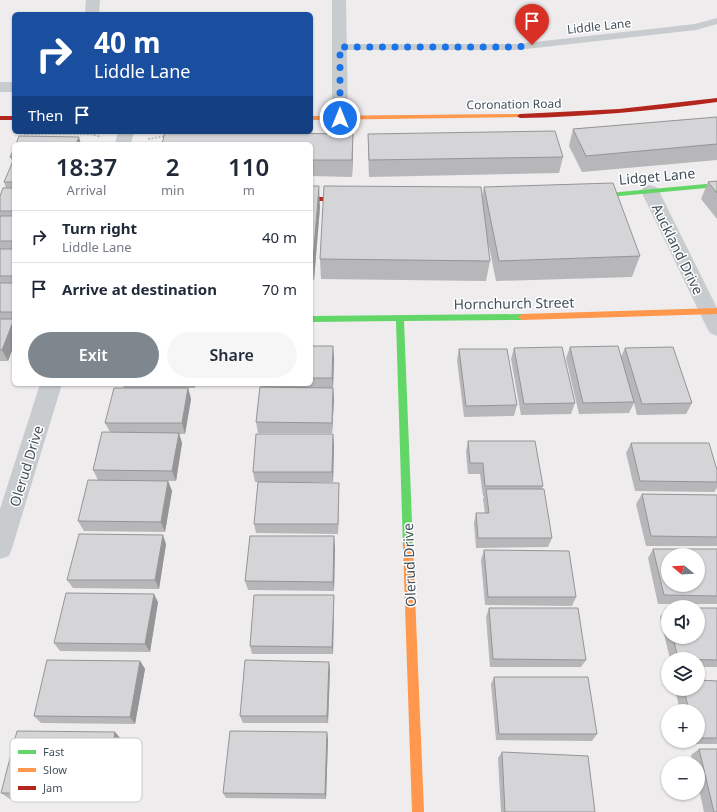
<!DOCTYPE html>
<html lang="en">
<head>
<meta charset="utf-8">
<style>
	:root { --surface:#fff; --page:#f6f6f7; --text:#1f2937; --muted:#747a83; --line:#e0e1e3; --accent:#7e878e }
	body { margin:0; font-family:"Noto Sans",sans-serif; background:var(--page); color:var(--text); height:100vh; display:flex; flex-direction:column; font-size:15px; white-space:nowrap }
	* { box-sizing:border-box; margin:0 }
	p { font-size:13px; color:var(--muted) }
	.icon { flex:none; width:22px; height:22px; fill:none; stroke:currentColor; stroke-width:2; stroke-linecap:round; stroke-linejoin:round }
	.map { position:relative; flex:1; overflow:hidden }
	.drawer { position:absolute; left:12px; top:142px; width:301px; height:244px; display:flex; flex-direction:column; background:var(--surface); border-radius:6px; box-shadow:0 1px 3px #0004 }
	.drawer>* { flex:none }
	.guide { position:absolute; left:12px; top:12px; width:301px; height:122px; border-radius:6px; box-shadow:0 1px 3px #0004; background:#1a4fa0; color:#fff; overflow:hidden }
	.needle { width:26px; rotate:288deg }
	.controls { position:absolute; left:661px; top:548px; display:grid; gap:8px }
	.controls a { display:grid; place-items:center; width:44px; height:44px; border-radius:50%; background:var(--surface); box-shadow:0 1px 3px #0004; font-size:20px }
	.pin { position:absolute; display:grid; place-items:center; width:34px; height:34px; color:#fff; margin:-41px -17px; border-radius:50% 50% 50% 0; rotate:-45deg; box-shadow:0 0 4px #0007 }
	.pin .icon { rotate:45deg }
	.me { position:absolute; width:44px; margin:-22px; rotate:0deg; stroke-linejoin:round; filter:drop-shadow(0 0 3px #0008) }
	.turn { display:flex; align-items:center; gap:14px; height:84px; padding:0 16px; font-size:18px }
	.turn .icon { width:52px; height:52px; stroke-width:2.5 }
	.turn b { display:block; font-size:28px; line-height:34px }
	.then { display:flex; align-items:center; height:38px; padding:0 16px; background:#0003; gap:8px; font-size:15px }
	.eta { display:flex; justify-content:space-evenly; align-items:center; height:68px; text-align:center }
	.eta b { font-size:24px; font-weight:600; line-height:28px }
	.button { display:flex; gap:8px; margin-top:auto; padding:8px 16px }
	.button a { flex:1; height:46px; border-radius:24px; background:var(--accent); color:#fff; font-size:16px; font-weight:600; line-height:46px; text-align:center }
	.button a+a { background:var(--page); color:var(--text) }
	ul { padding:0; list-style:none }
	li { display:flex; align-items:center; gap:12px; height:52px; padding:0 16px; border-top:1px solid var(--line) }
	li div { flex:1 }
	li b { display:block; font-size:15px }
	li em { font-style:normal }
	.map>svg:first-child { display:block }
</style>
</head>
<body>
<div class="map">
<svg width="717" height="812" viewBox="0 0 717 812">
	<rect width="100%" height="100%" fill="#eeecec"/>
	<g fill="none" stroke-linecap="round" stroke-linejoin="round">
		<g stroke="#b4c3bd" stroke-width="2" stroke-dasharray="2 1.5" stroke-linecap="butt">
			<path d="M24,134H91L101,137"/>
			<path d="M148,139L167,136"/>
		</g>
		<path fill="#c8ccce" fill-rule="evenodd" d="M717,18V24L696,30L517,50H340L335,47L340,44H517L695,24Z"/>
		<g fill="#c8ccce" fill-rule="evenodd">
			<path d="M86,0H100L99,14H85Z"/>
			<path d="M332,0H346L348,117L346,120L340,122L334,120L332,117Z"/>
			<rect x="0" y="82" width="14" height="10"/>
			<path d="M118,132H134L131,144H115Z"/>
			<path d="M650,185L656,187L659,191L717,308V336L710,333L707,328L641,191L644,187Z"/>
			<path d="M40,384H62L12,548L9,556L0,559V509Z"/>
		</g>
		<g fill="#63d668" fill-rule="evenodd">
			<path d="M717,183V187L587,199L583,197L587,195Z"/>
			<path d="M522,314L526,317L522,320L404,321L413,547L412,550L408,552L404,550L403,547L396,321L311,322V316Z"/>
		</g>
		<g fill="#ff974d" fill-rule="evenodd">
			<path d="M520,114L523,116L522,117L311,120V116Z"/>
			<path d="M717,308V314L522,320L518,317L522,314Z"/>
			<path d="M408,542L412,544L413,547L424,812H412L403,547L404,544Z"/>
		</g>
		<g fill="#b3261e" fill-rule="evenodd">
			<path d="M717,98V102C651,111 586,117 520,118L517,116L520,114L619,109Z"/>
			<rect x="0" y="116" width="14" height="4"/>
			<path d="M311,197H353L357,199L353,201H311Z"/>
		</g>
	</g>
	<g fill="#b7b6b9">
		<path d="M717,117V160L582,172L569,146L573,129Z"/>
		<path d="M368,134L563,157L559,173L369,177L368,151Z"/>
		<path d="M311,144L353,151L352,177L311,176Z"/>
		<path d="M14,149V345L8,361H0V196L6,188L4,182L13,162L10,157Z"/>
		<path d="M717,181V219L701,199L708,182Z"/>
		<path d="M311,186L320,207L314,280H311Z"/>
		<path d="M484,187L640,256L632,277L496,281L488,241L490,261L486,281L321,279L320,259L482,196Z"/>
		<path d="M311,346L334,357L333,388L334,399L332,433H258L256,422L261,387L260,384H311Z"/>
		<path d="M570,347L621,357L625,348L692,403L686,414L637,415L634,403L629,413L579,414L566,358Z"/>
		<path d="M514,348L575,403L571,414L521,415L511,359Z"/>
		<path d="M459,349L517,405L514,416L464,417L457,360Z"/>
		<path d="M122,384H196L195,388H124Z"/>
		<path d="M188,388L191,399L185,434H179L182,443L176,481H168L172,491L165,532L84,531L78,521L98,480L93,470L110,432L105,423Z"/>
		<path d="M468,441L543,486L542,489L552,538L548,547L476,548L474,523L476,513H485L483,499L484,496H483L480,474H468L466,452Z"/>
		<path d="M631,443L717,470V488L714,492L635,491L626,453Z"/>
		<path d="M334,444L333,482H255L253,472Z"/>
		<path d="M339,493L338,534L256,533L254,524Z"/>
		<path d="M642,494L717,495V546H646L636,504Z"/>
		<path d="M166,544L159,589L73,588L67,580Z"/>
		<path d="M335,546L334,591L248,590L245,581Z"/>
		<path d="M653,549H717V604H658L648,558Z"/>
		<path d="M484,550L576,597L572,606L485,605L481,560Z"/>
		<path d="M334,595V604L333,654H252L250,646Z"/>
		<path d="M158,602L150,652L60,651L54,643Z"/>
		<path d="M489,608L586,660L581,667H490L486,617Z"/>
		<path d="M666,608H668V637H698L717,608V667H698V659H670L660,617Z"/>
		<path d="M140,661L145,669L135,724L41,723L34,716Z"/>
		<path d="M330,669L328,723H243L240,716Z"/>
		<path d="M494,677L597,734L592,741L496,740L491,684Z"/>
		<path d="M717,681V744H688L687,741H698V711H680L675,689H698Z"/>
		<path d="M115,732L120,738L110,799H10L1,793Z"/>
		<path d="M328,739L326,799L226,798L223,793Z"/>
		<path d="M699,749L717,812H704L698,785V763H693L691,755Z"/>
		<path d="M502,752L595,812H501L498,758Z"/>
	</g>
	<g fill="#959496">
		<path d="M353,134V151L352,177V160Z"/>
		<path d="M79,137L81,144H76Z"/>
		<path d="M319,186L320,207L314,280L313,260Z"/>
		<path d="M14,319V345L8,361L2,350Z"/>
		<path d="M333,346L334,357L333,389L332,378Z"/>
		<path d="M188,388L191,399L185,434L182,423Z"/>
		<path d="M333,388L334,399L332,433V423Z"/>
		<path d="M179,433L182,443L176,481L172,471Z"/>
		<path d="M333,434L334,444L333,482L332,472Z"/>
		<path d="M168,481L172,491L165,532L161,522Z"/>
		<path d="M339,483V493L338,534V524Z"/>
		<path d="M163,535L166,544L159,589L155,580Z"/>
		<path d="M334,536L335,546L334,591L333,582Z"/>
		<path d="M154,594L158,602L150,652L145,644Z"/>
		<path d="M334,595V604L333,654L332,647Z"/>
		<path d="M140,661L145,669L135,724L130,717Z"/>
		<path d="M329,662L330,669L328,723L327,716Z"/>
		<path d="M115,732L120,738L110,799L104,794Z"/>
		<path d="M327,732L328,739L326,799L325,794Z"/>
	</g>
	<g fill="#d5d4d7" stroke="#959496" fill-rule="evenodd">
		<path d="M717,117V144L586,156L573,129Z"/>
		<path d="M555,131L563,157L369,160L368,134Z"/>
		<path d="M165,132L353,134L352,160H311V144H162Z"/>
		<path d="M19,136L79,137L76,144H16Z"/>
		<path d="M14,149V157H10Z"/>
		<path d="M13,161H14V182H4Z"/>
		<path d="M717,181V193L708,182Z"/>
		<path d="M613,183L640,256L499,261L484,187Z"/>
		<path d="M311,186H319L313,260H311Z"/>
		<path d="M324,186L481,187L490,261L320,259Z"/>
		<path d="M3,188H14V211H0V196Z"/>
		<rect x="0" y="216" width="14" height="25"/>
		<rect x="0" y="249" width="14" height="27"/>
		<rect x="0" y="283" width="14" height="29"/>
		<path d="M0,319H14L2,350H0Z"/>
		<path d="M311,346H333L332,378H311Z"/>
		<path d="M618,346L634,402L583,403L570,347Z"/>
		<path d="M562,347L575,403L524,404L514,348Z"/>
		<path d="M673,347L692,403L642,404L625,348Z"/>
		<path d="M459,349H507L517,405L466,406Z"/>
		<path d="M260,387L333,388L332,423L256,422Z"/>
		<path d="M114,388H188L182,423H105Z"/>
		<path d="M102,432L179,433L172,471L93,470Z"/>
		<path d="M256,434H333L332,472H253Z"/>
		<path d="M468,441H535L543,486H485L483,463H470Z"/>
		<path d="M631,443H709L717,470V482L640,481Z"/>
		<path d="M88,480L168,481L161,522L78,521Z"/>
		<path d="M258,482L339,483L338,524H254Z"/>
		<path d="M486,489H544L552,538H478L476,513H489Z"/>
		<path d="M642,494L717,495V537L651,536Z"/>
		<path d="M79,534L163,535L155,580H67Z"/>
		<path d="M250,536H334L333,582L245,581Z"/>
		<path d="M653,549H717V596L664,595ZM668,555H698V585H668Z"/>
		<path d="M484,550L569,551L576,597H488Z"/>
		<path d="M66,593L154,594L145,644L54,643Z"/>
		<path d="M254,595H334L332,647L250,646Z"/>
		<path d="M489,608H578L586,660L493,659Z"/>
		<path d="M666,608H668V615Z"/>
		<path d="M698,608H717V660L678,659L673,637H698Z"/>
		<path d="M47,660L140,661L130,717L34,716Z"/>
		<path d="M245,660L329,662L327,716H240Z"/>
		<path d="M494,677H588L597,734H499Z"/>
		<path d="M698,680L717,681V738H698V711H689L684,689H698Z"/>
		<path d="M17,731L115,732L104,794L1,793Z"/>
		<path d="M230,731L327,732L325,794L223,793Z"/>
		<path d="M699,749H717V812H714Z"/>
		<path d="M502,752L588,756L595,812H505Z"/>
	</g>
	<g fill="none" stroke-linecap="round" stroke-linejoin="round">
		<path stroke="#1a73e8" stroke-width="7" stroke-dasharray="0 12.6" d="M340,118V47H517L532,45"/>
	</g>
	<g text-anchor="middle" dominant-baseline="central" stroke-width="3" stroke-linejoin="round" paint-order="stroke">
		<g font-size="12" fill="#42505b" stroke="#fff">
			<text transform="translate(599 26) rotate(-6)">Liddle Lane</text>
			<text transform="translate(514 104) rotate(-1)">Coronation Road</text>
		</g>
		<g font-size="14" fill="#42505b" stroke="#fff">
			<text transform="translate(657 176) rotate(-5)">Lidget Lane</text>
			<text transform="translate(678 249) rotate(64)">Auckland Drive</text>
			<text transform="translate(514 303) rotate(-1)">Hornchurch Street</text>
			<text transform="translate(26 466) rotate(-73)">Olerud Drive</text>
			<text transform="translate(409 565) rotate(-92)">Olerud Drive</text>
		</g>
	</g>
	<rect x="10" y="738" width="132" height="64" rx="6" fill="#fff" stroke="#c6cace" stroke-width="1"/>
	<rect x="18" y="750" width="18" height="4" fill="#63d668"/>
	<rect x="18" y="768" width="18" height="4" fill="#ff974d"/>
	<rect x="18" y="786" width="18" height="4" fill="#b3261e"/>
	<g font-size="11" fill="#42505b">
		<text x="43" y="756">Fast</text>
		<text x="43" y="774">Slow</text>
		<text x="43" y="792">Jam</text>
	</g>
</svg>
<div class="controls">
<a><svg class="needle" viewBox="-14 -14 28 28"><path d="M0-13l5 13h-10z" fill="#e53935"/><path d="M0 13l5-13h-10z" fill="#747a83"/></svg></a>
<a><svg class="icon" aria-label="sound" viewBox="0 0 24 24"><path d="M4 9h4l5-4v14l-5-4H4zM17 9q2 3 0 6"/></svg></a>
<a><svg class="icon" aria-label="layers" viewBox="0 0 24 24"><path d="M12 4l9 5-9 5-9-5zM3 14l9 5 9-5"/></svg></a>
<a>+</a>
<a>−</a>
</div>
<div class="pin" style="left:532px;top:45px;background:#d93025"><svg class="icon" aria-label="arrive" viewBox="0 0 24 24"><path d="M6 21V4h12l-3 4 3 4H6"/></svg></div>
<svg class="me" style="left:340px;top:118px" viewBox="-20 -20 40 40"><circle r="17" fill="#1a73e8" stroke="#fff" stroke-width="3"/><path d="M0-11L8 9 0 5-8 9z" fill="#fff"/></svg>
<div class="guide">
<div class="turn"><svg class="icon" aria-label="right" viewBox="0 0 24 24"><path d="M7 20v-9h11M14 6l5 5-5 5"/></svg><div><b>40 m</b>Liddle Lane</div></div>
<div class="then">Then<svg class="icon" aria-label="arrive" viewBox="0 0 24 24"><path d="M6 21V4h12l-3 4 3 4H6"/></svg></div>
</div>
<section class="drawer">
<div class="eta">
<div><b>18:37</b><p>Arrival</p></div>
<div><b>2</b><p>min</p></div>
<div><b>110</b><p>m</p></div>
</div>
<ul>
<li><svg class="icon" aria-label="right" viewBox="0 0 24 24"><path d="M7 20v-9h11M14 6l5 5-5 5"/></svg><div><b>Turn right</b><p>Liddle Lane</p></div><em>40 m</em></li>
<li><svg class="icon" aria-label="arrive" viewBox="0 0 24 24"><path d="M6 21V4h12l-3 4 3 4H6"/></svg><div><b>Arrive at destination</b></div><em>70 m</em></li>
</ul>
<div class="button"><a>Exit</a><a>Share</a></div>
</section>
</div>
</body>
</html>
